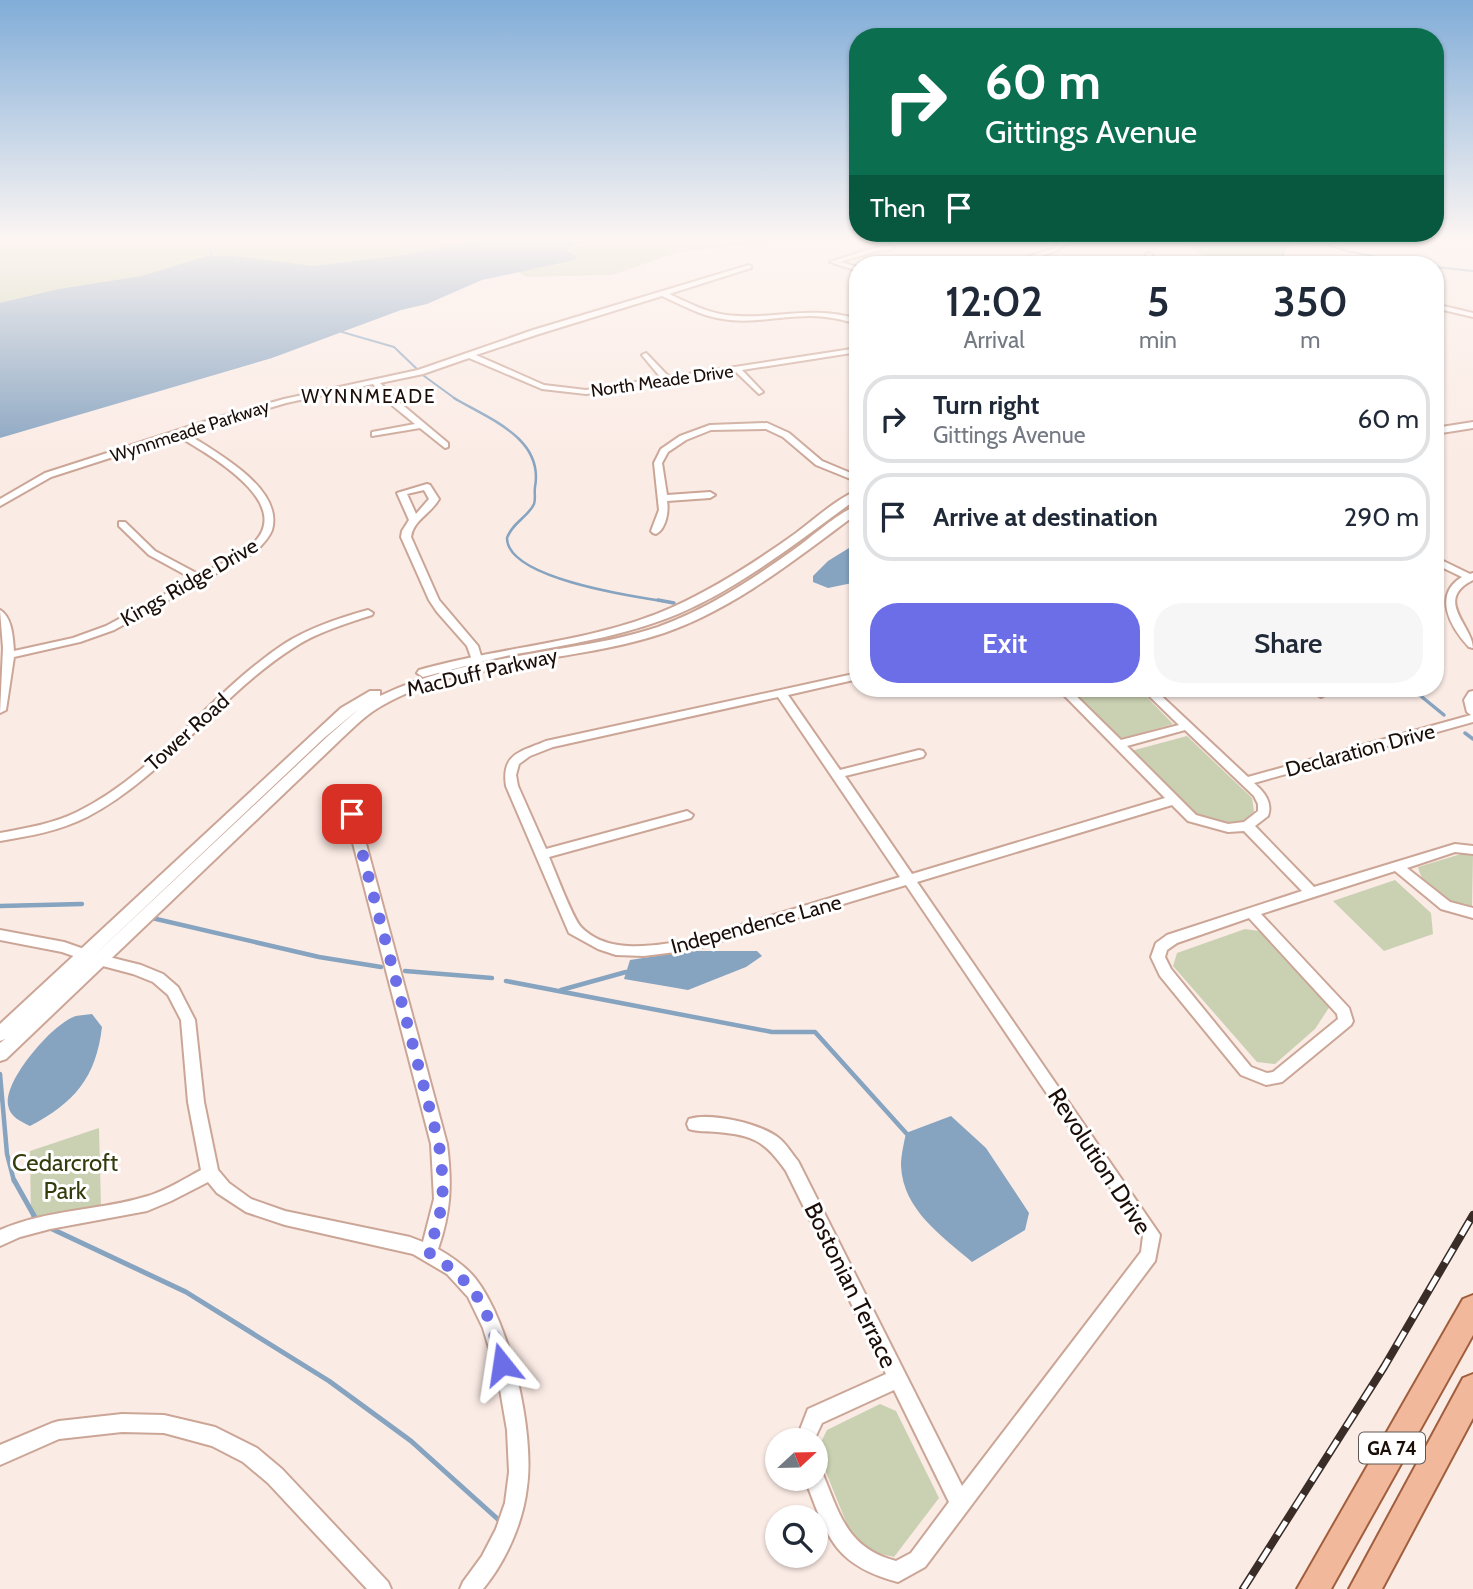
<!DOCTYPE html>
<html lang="en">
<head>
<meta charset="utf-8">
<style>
	:root { --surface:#fff; --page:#f6f6f7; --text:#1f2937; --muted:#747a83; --line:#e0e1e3; --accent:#6c6ee8 }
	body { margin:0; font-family:Cabin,sans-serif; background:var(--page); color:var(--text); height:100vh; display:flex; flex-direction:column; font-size:26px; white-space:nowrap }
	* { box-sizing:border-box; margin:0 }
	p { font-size:23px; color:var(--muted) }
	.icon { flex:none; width:38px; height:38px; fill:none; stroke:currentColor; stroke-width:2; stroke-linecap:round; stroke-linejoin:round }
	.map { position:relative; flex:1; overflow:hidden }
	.details { position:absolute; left:849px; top:256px; width:595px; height:441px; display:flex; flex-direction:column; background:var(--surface); border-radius:28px; box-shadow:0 2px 5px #0004 }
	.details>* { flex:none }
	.top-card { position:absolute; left:849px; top:28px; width:595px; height:214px; border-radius:28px; box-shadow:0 2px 5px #0004; background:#0b6e4f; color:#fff; overflow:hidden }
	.needle { width:46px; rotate:68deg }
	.tools { position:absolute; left:765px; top:1428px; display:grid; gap:14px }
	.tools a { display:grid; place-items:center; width:63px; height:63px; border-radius:50%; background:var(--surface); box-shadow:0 2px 5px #0004; font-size:35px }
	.pin { position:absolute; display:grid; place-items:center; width:60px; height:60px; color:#fff; margin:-30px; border-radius:14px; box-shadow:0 4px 10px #0006 }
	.me { position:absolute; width:77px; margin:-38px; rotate:345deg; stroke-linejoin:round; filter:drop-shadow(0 0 5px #0008) }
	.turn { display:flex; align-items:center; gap:24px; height:147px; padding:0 21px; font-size:32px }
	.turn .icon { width:91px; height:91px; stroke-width:2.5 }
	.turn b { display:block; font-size:49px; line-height:60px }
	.then { display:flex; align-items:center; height:66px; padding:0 21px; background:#0003; gap:14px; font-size:26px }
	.eta { display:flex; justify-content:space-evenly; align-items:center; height:119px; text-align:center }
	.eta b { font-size:42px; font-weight:600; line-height:49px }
	.button { display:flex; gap:14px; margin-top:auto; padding:14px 21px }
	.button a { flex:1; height:80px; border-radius:28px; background:var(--accent); color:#fff; font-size:28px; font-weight:600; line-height:80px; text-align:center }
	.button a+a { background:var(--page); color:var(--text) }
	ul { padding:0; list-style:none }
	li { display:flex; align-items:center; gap:21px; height:88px; margin:0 14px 10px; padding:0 7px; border:4px solid var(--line); border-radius:28px }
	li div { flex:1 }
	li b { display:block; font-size:26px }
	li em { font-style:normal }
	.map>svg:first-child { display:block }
</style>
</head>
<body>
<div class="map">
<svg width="1473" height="1589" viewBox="0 0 1473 1589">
	<rect width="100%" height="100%" fill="#fbebe5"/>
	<g fill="#c9d1b2">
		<path d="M0,238H812L679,252L612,275L526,277L517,271L561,264L574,245L0,327Z"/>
		<path d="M1173,238H1295L1284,251L1285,264H1217Z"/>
		<path d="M1070,688H1138L1173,724L1123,738L1117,736Z"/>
		<path d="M1187,736L1252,798L1254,811L1246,821L1225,825L1191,813L1131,751Z"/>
		<path d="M1461,854H1473L1472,907C1451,903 1423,891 1418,867Z"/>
		<path d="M1395,880L1431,913L1433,934L1384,951L1333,901Z"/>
		<path d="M1245,929L1259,931L1330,1006L1315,1029L1275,1064L1257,1062L1173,966L1177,953Z"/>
		<path d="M99,1128L101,1208L31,1220L30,1151Z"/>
		<path d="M880,1404L896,1411L939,1498L894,1557L864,1550L848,1527L817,1450L827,1430Z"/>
	</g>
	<g fill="#86a3c0">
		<path d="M489,238H609L575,245L567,251L575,255L576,259L571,261L482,280L427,304L401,310L272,358L0,438V303L59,289L142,276L206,256H233L314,266L410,254Z"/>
		<path d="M857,543V582L828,588L813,582V576L828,561Z"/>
		<path d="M689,951H757L762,956L746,967L688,990L624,979L630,960Z"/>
		<path d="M92,1014L102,1027C96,1078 74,1103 30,1126C20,1121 10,1117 8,1105C4,1080 53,1023 76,1016C80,1015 87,1015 92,1014Z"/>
		<path d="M951,1116L986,1148L1029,1213L1025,1230L972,1262C942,1236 903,1210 901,1166C901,1155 904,1143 906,1133Z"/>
	</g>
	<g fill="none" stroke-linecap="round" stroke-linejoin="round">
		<g stroke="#86a3c0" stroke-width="2">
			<path d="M205,238L212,256"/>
			<path d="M465,238V243"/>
			<path d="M1305,238L1347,251L1413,264"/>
			<path d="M1285,264L1283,252L1294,238"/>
			<path d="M1435,267L1473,271"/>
			<path d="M342,332L394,347L418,370"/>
			<path d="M420,373L457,400"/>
		</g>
		<path stroke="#86a3c0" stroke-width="2.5" d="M454,398C489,419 544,438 535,487C534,493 536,498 534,504C528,517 512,523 507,538C507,579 636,597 669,602"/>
		<g stroke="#86a3c0" stroke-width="3.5">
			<path d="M658,600L674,603"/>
			<path d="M1411,688L1444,715"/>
			<path d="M1465,733L1473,739"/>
		</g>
		<g stroke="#86a3c0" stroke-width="4.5">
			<path d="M0,906L82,904"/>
			<path d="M152,918L319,957L381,967"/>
			<path d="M405,971L492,978"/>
			<path d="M506,981L772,1032H815L906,1133"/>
			<path d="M561,990L626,972"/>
			<path d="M0,1074L7,1154L14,1181"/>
		</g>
		<g stroke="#86a3c0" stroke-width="5">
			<path d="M14,1180L37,1221"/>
			<path d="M50,1228L186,1292L329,1381L411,1441L501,1522"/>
		</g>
		<g stroke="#cba697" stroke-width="4">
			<g id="minor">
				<path d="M1068,238H1076L1056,251L1035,258L1051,264C1043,264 1035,260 1027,260C1019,260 1012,264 1004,264L1052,249Z"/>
				<path d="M891,246L894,248L893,249L876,251L840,262L858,267V271L830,262L873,248Z"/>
				<path d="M1149,253L1151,254L1161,264H1154L1146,255Z"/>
				<path d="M749,265L751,266V268L669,294C687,302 705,312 726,315C772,321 808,304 858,319V324C841,319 826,316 810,316C781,316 751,324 723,319C701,316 682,305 662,296L539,334L476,355L544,385L586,390L661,378L642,355L646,353L669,377L858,348V352L742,370L763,392L759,394L735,371L672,381L668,383L665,382L586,394L542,389L469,358L423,374L380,383L399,402L448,443V447L445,448L420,428L372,436V432L415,424L393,406L373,384L286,403L186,433C215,452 284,488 272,530C269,538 261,546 255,552L114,630L80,642L14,657L6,710L0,713L3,648L0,610C12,617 13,637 14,651L73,638L106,626L193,579L149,555L119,526V522H125L155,551L200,575C215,566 234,559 248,548C302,506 209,455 178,436L51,477L0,506V499L45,473L216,418L284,399L418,370L533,330Z"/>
				<path d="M1435,304L1473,313V317L1435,308Z"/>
				<path d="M767,423L789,433L822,461L858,476V482L816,465L783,437L766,429L711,430L686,440L668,452L662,463L667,495L710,492L715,495L710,498L667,501C669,511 666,529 656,534L653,533L651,531L659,510L654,463L661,449L680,436L710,425Z"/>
				<path d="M427,484L430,485L439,499C431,514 413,520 411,537L439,600L478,646L485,669L484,671H476L467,646L437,612L429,600L401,537L402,531L409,520L397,493ZM424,490L429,499L416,514L407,494Z"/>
				<path d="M1435,557L1470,574L1473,573V580C1433,600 1473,626 1473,648L1469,647C1451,628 1432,595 1462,577L1435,564Z"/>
				<path d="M368,610L373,613L372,615C345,624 317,632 293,648C218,696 167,775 87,817C59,831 30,836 0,841V833C27,828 52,824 77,812C158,772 210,693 284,644C309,628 339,618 368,610Z"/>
				<path d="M858,673V679L788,695L840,770L919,750L923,751L925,754L923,757L845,776L912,874L1165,798L1057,688H1068L1121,740L1179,725L1141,688H1153L1248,777L1471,715L1467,712L1464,700L1469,692L1473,691V722L1254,783C1264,792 1273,802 1268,816L1255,826L1314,887L1455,844L1473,846V854L1455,852L1407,868L1450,902L1473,908V918L1441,909L1395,871L1261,914L1349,1008L1353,1021L1351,1025L1282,1082L1266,1085L1241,1075L1160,976L1151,957L1156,943L1167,935L1302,891L1244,831L1228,832L1188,821L1172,805L917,882L1160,1235L1155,1261L925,1567L898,1582C834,1565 827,1537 805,1479H816V1469L822,1472C840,1515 847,1548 896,1561L911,1553L949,1502L894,1390L822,1423L814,1440H796L808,1409L886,1374L786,1171C765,1141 753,1135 717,1132C708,1131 698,1132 689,1129L687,1124L689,1119C711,1112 763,1124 780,1139C787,1145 792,1154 798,1161L962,1486L1141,1252L1143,1236L906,885L691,950L644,956L616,955L598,949L569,933L506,786C501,753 521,752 546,741ZM778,697L900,877L691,940C656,945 609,956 581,927C573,919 555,871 549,857L691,818L693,815L687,811L546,849L518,786L516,775L519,764L530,756L553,747ZM1185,730L1254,796L1258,804V811L1244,822L1228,824L1196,815L1127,746ZM1249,918L1337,1014L1338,1019L1273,1072L1267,1073L1251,1067L1171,969L1165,957L1167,950L1177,943Z"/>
				<path d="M1307,688H1320L1327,694L1321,697Z"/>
				<path d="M335,801L356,811L358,814L447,1144C452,1184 451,1211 438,1249C452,1257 465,1266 475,1278C510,1322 535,1432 527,1487C523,1523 506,1561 483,1589H460L463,1582L482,1556L496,1529L505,1503L509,1472L507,1430L498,1378L483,1328L468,1297L447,1274L413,1254L285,1225L246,1212L217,1193L208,1182L171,1201L147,1211L50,1229L20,1237L0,1246V1230C48,1209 99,1211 148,1196C167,1190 184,1179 201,1170L188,1102L181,1020L168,995L153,982L133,974L99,965L62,952L0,940V930L64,942L101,955L141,965L163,974L178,987L195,1020L204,1102L218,1170L229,1183L251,1199L285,1211L410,1237L423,1242L434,1199L431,1144L346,816L329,805Z"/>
				<path d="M122,1414L164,1415L215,1427L257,1448L282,1469L388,1582L391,1589H367L268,1483L243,1462L212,1446L164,1433L122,1432L59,1439L0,1465V1445L52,1423L59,1421Z"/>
			</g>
		</g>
		<g stroke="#cba697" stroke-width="4">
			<g id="tertiary">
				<path d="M1473,422V428L1435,434V428Z"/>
				<path d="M858,490V498C800,540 743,586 678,614C623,637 564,645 506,656C478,662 451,670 423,677L417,673L419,670C502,646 593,643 673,607C717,587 757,561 796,533C815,519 836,499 858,490Z"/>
				<path d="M858,505V513C797,558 736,608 664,633C572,664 469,657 383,705C366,714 352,729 338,742L6,1059L0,1061V1043L5,1039L0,1041V1024L341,708L370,691H380V696C438,668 501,659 565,648C596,643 628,637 658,627C707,609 750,581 792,551C812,537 836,514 858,505ZM360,708L328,736L87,962L324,738Z"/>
			</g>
		</g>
		<g stroke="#a05e3d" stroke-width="4">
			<g id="primary">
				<path d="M1473,1295V1335L1331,1589H1297L1463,1299Z"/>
				<path d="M1473,1374V1418L1382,1589H1349L1463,1378Z"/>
			</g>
		</g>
		<use href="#minor" fill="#fff" fill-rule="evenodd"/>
		<use href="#tertiary" fill="#fff" fill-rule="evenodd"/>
		<use href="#primary" fill="#f1b89b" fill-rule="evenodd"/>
		<g stroke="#3a2d28" stroke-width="8">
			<path id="rail" d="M1243,1589L1384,1367L1473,1215"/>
		</g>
		<use href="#rail" stroke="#fff" stroke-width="5" stroke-dasharray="16" stroke-linecap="butt"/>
	</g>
	<linearGradient id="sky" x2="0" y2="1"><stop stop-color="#81add8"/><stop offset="0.52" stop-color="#fdf6f3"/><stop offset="1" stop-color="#fdf6f3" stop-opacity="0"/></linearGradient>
	<rect width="1473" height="461" fill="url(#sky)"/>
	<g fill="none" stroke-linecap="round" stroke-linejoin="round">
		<path stroke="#6c6ee8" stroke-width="12" stroke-dasharray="0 21.6" d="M352,814L439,1144C445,1193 445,1205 428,1252C478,1285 488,1307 502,1364"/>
	</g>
	<g text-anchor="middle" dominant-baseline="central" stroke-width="6" stroke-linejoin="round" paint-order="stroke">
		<g font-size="18" fill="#1b0e09" stroke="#fff">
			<text transform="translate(662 381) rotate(-8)">North Meade Drive</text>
			<text transform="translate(190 431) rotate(-18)">Wynnmeade Parkway</text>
		</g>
		<g font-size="19" letter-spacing="2" fill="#1b0e09" stroke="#fff">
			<text x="369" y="396">WYNNMEADE</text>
		</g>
		<rect fill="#fff" stroke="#5f5653" stroke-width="2" x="1359" y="1432.5" width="66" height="31" rx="5"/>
		<g font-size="19" font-weight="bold" fill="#1b0e09">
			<text x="1392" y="1448">GA 74</text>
		</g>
		<g font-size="21" fill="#1b0e09" stroke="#fff">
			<text transform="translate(189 582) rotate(-30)">Kings Ridge Drive</text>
			<text transform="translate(482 672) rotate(-13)">MacDuff Parkway</text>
			<text transform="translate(187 732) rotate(-42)">Tower Road</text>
			<text transform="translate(1360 750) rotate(-15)">Declaration Drive</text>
			<text transform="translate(756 924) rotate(-15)">Independence Lane</text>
		</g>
		<g font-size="24" fill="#1b0e09" stroke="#fff">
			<text transform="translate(1100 1161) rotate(57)">Revolution Drive</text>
			<text transform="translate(851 1285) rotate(64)">Bostonian Terrace</text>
		</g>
		<g font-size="24" fill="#343b0d" stroke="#fff">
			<text x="65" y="1162">Cedarcroft<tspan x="65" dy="28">Park</tspan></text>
		</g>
	</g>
</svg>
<div class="tools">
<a><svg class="needle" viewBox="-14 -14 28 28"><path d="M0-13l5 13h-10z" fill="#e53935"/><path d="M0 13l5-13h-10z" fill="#747a83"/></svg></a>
<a><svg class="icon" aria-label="search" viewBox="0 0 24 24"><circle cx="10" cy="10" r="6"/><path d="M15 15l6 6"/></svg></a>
</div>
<div class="pin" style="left:352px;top:814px;background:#d93025"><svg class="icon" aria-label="arrive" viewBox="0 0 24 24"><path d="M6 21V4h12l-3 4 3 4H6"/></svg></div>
<svg class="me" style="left:502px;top:1364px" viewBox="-20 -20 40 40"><path d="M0-17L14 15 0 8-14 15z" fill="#6c6ee8" stroke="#fff" stroke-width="4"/></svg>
<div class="top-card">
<div class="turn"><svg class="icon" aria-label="right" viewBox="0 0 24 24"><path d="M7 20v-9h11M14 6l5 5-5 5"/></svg><div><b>60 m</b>Gittings Avenue</div></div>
<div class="then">Then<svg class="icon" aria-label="arrive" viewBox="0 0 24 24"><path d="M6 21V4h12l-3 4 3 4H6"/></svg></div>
</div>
<section class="details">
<div class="eta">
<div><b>12:02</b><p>Arrival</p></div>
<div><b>5</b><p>min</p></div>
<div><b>350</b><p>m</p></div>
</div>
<ul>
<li><svg class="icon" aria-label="right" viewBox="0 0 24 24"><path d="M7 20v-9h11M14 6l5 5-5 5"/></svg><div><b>Turn right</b><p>Gittings Avenue</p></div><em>60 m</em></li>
<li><svg class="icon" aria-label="arrive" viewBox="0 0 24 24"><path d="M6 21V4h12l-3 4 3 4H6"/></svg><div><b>Arrive at destination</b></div><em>290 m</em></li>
</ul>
<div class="button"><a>Exit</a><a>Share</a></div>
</section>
</div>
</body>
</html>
